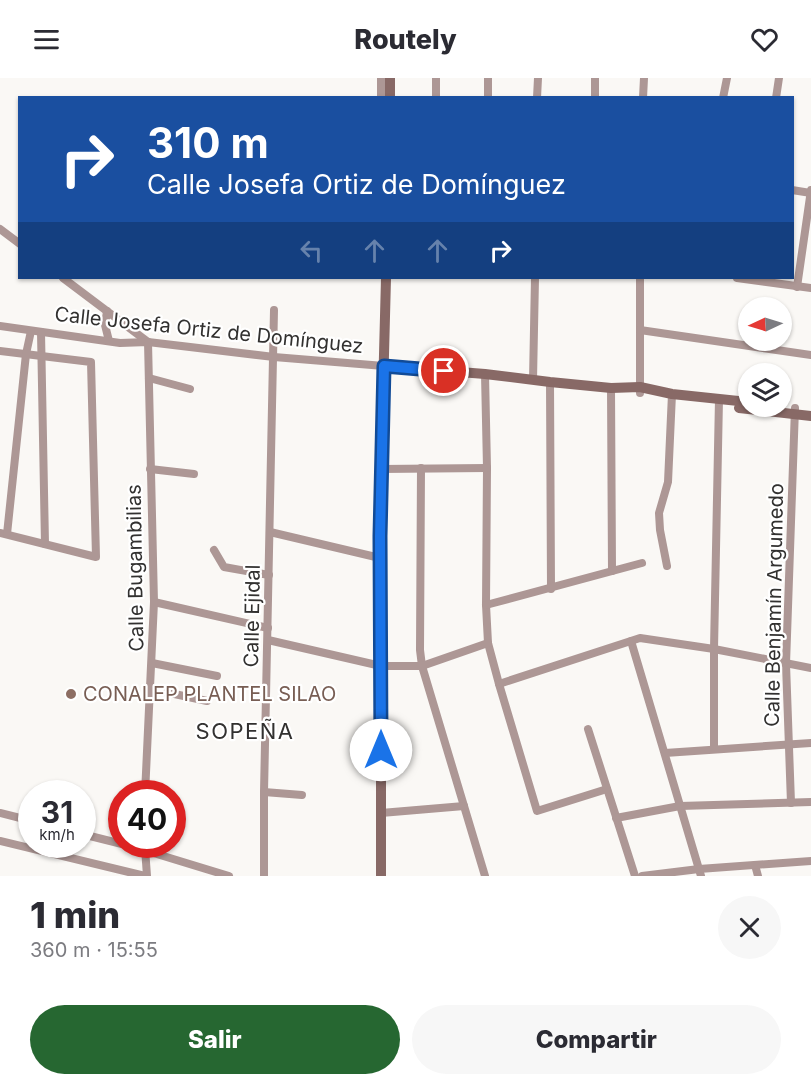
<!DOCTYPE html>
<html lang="es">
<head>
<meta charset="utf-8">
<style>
	:root { --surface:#fff; --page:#f7f7f7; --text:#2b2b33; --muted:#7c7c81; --accent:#266731 }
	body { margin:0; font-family:Inter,sans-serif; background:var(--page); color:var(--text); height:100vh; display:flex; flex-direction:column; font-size:22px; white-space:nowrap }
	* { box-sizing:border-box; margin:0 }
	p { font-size:20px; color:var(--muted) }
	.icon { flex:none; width:33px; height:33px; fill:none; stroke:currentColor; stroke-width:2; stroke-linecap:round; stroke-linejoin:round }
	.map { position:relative; height:798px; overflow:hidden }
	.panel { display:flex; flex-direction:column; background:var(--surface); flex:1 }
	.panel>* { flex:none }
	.banner { position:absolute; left:18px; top:18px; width:776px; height:183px; border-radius:0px; box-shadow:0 2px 4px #0004; background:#1a4fa0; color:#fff; overflow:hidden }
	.needle { width:39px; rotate:266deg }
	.buttons { position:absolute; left:738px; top:219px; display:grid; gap:12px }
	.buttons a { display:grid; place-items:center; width:54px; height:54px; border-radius:50%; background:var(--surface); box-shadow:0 2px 4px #0004; font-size:30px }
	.speed { position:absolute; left:18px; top:702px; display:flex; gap:12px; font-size:30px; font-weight:700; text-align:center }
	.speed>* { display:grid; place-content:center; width:78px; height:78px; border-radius:50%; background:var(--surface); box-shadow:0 2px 4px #0004; line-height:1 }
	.speed small { font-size:15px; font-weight:400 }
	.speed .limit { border:9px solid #d22; background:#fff; color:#111 }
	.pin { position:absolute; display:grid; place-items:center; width:51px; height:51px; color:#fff; margin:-26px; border:3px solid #fff; border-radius:50%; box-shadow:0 2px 6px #0007 }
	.me { position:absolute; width:66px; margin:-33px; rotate:0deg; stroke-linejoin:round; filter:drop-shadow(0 0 4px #0008) }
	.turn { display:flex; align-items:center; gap:21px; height:126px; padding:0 30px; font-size:27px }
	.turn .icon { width:78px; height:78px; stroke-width:2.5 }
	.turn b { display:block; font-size:42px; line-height:51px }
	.lanes { display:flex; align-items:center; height:57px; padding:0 30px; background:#0003; justify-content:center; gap:30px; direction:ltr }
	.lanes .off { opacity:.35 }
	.round { display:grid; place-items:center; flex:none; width:63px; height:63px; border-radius:32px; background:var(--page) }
	.summary { display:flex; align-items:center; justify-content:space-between; height:102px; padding:0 30px }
	h1 { font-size:36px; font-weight:800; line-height:45px }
	.primary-button { display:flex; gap:12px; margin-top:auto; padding:12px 30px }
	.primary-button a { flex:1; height:69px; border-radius:36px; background:var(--accent); color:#fff; font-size:24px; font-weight:800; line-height:69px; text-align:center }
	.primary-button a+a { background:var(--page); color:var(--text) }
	header { display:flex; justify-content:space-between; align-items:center; height:78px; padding:0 30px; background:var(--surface); font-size:27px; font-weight:800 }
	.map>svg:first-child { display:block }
</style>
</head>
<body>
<header><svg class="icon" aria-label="menu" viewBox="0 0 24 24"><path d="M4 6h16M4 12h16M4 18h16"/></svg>Routely<svg class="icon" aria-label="heart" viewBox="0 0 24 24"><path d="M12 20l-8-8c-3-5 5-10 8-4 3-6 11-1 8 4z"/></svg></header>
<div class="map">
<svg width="811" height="798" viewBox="0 0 811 798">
	<rect width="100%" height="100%" fill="#faf8f5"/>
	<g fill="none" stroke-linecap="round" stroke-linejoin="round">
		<g stroke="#ad9795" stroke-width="8">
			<path d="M381,20V0"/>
			<path d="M436,20V0"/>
			<path d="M488,20V0"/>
			<path d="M537,20L538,0"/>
			<path d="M595,20V0"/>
			<path d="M643,20L644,0"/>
			<path d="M723,20L727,0"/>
			<path d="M776,20L779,0"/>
			<path d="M792,112L811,115"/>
			<path d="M0,151L20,166"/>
			<path d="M63,200L148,264"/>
			<path d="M640,200V315"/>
			<path d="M737,200L811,210"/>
			<path d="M797,209L811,112"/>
			<path d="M107,233L105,247L109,263"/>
			<path d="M0,248L120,265L148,264L274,279L384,288"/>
			<path d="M640,252L811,277"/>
			<path d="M41,254L45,466"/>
			<path d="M0,273L91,284L96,479L0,455"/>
			<path d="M485,296L487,390L486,527L488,565L499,606L537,733L607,711"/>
			<path d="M149,300L190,311"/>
			<path d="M533,302L535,200"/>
			<path d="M550,304L551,511"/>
			<path d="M611,310L612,493"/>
			<path d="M421,390L420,572L422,588L485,798"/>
			<path d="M150,391L194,396"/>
			<path d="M381,391L487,390"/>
			<path d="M270,454L380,480"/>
			<path d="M7,456L26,276L31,253"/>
			<path d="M214,472L224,489L269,497"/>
			<path d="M667,488L660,452L659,435L668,404L672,316"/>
			<path d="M154,524L268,550"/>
			<path d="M486,527L642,485"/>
			<path d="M268,562L381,588H422L488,565"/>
			<path d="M631,563L701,798"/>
			<path d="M152,585L217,598"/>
			<path d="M499,606L640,560L714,571L811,590"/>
			<path d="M151,611L207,623"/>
			<path d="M588,651L635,798"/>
			<path d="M714,671V571L719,321"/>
			<path d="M665,675L811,665"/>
			<path d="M264,714L302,717"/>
			<path d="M145,716L154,524L148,264"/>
			<path d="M791,725L786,586L795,330"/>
			<path d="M0,735L32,743"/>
			<path d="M381,735L464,728"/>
			<path d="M616,740L680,728L811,724"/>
			<path d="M82,756L122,766"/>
			<path d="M0,763L145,798"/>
			<path d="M124,766L229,798"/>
			<path d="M145,770L147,798"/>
			<path d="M755,787L758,798"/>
			<path d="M264,798V714L274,232"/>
			<path d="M642,798L699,791L811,783"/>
		</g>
		<g stroke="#886966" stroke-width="10">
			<path d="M390,20V0"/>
			<path d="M384,288L485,296L550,304L611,310L640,309L672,316L748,324"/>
			<path d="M739,330L811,338"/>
			<path d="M381,798V391L386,200"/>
		</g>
	</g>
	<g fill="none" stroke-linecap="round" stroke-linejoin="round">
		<g stroke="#114b97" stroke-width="15">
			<path id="route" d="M381,672L380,458L384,288L444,293"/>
		</g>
		<use href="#route" stroke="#1a73e8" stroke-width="10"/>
	</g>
	<circle fill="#8d6e63" stroke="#fff" stroke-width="2" cx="71" cy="616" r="6"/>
	<g text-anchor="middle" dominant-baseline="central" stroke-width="4.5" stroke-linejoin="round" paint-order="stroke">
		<g font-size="20" fill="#323130" stroke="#fff">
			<text transform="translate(209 252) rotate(6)">Calle Josefa Ortiz de Domínguez</text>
			<text transform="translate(135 490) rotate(-91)">Calle Bugambilias</text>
			<text transform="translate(774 527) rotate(-89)">Calle Benjamín Argumedo</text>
			<text transform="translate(252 538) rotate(-89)">Calle Ejidal</text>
		</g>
		<g font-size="20" fill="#785e54" stroke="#fff" text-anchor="start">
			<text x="83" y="616">CONALEP PLANTEL SILAO</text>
		</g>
		<g font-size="22" letter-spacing="1.5" fill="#323130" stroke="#fff">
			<text x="245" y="653">SOPEÑA</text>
		</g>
	</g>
</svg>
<div class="buttons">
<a><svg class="needle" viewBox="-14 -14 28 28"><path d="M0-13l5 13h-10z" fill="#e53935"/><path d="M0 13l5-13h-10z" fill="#7c7c81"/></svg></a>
<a><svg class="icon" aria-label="layers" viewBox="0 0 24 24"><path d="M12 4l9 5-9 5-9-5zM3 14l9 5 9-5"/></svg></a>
</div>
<div class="speed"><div>31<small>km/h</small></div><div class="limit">40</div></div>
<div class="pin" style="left:444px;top:293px;background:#d93025"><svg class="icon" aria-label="arrive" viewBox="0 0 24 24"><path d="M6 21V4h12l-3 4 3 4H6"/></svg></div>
<svg class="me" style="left:381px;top:672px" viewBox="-20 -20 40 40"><circle r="19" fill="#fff"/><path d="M0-13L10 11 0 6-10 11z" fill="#1a73e8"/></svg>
<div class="banner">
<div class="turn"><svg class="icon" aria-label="right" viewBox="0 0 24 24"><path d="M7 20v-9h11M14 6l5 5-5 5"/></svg><div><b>310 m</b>Calle Josefa Ortiz de Domínguez</div></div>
<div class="lanes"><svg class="icon off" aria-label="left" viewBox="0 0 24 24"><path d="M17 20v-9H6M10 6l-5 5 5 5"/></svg><svg class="icon off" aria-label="ahead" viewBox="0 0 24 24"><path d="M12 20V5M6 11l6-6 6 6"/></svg><svg class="icon off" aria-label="ahead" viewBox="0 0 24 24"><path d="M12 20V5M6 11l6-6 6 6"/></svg><svg class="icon" aria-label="right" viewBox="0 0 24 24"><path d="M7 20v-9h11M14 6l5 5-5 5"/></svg></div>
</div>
</div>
<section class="panel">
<div class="summary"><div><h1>1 min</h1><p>360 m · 15:55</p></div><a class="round"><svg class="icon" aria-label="close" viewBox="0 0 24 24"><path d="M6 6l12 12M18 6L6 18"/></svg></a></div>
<div class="primary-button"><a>Salir</a><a>Compartir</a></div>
</section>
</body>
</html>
